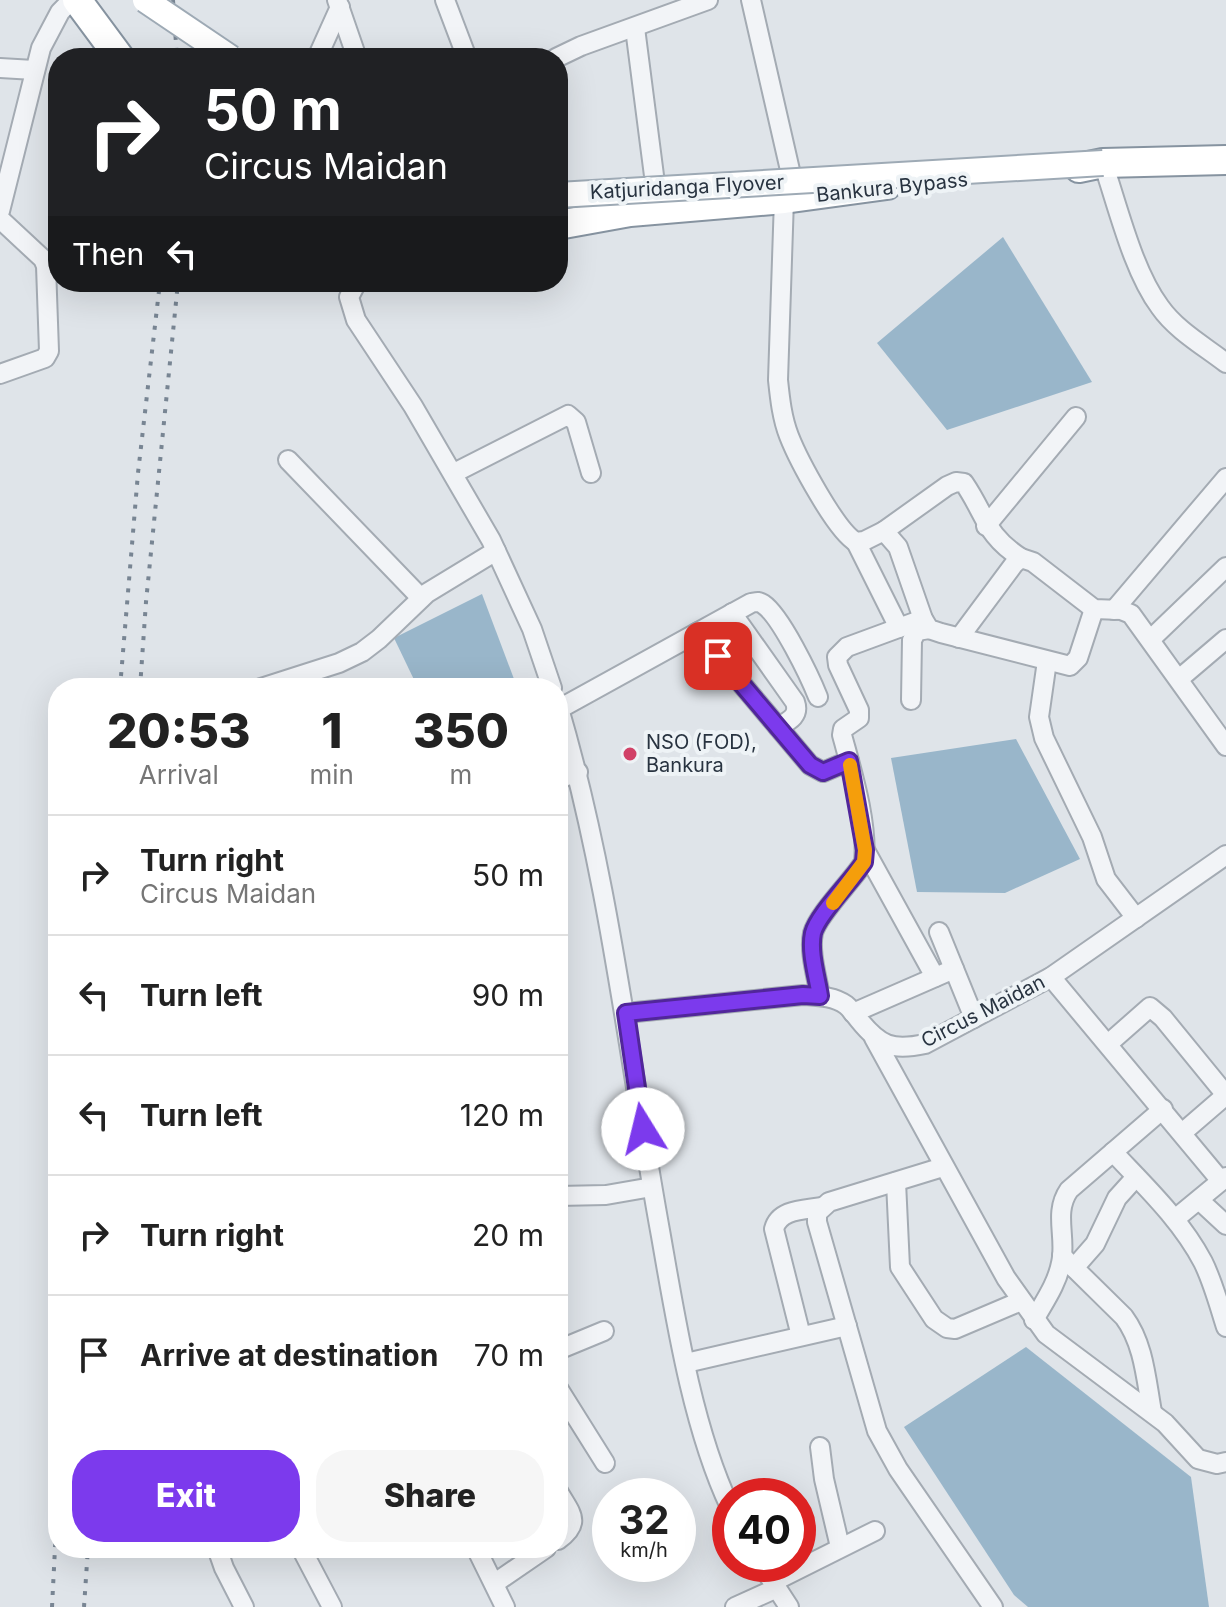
<!DOCTYPE html>
<html lang="en">
<head>
<meta charset="utf-8">
<style>
	:root { --surface:#fff; --page:#f6f6f6; --text:#222; --muted:#767676; --line:#e0e0e0; --accent:#7c3aed }
	body { margin:0; font-family:Inter,sans-serif; background:var(--page); color:var(--text); height:100vh; display:flex; flex-direction:column; font-size:30px; white-space:nowrap }
	* { box-sizing:border-box; margin:0 }
	p { font-size:26px; color:var(--muted) }
	.icon { flex:none; width:44px; height:44px; fill:none; stroke:currentColor; stroke-width:2; stroke-linecap:round; stroke-linejoin:round }
	.map { position:relative; flex:1; overflow:hidden }
	.drawer { position:absolute; left:48px; top:678px; width:520px; height:880px; display:flex; flex-direction:column; background:var(--surface); border-radius:32px; box-shadow:0 8px 32px #0002 }
	.drawer>* { flex:none }
	.top-card { position:absolute; left:48px; top:48px; width:520px; height:244px; border-radius:32px; box-shadow:0 8px 32px #0002; background:#202124; color:#fff; overflow:hidden }
	.speed { position:absolute; left:592px; top:1478px; display:flex; gap:16px; font-size:40px; font-weight:700; text-align:center }
	.speed>* { display:grid; place-content:center; width:104px; height:104px; border-radius:50%; background:var(--surface); box-shadow:0 8px 32px #0002; line-height:1 }
	.speed small { font-size:20px; font-weight:400 }
	.speed .limit { border:12px solid #d22; background:#fff; color:#111 }
	.pin { position:absolute; display:grid; place-items:center; width:68px; height:68px; color:#fff; margin:-34px; border-radius:16px; box-shadow:0 4px 12px #0006 }
	.me { position:absolute; width:88px; margin:-44px; rotate:351deg; stroke-linejoin:round; filter:drop-shadow(0 0 6px #0008) }
	.turn { display:flex; align-items:center; gap:28px; height:168px; padding:0 24px; font-size:36px }
	.turn .icon { width:104px; height:104px; stroke-width:2.5 }
	.turn b { display:block; font-size:56px; line-height:68px }
	.then { display:flex; align-items:center; height:76px; padding:0 24px; background:#0003; gap:16px; font-size:30px }
	.eta { display:flex; justify-content:space-evenly; align-items:center; height:136px; text-align:center }
	.eta b { font-size:48px; font-weight:800; line-height:56px }
	.cta { display:flex; gap:16px; margin-top:auto; padding:16px 24px }
	.cta a { flex:1; height:92px; border-radius:32px; background:var(--accent); color:#fff; font-size:32px; font-weight:800; line-height:92px; text-align:center }
	.cta a+a { background:var(--page); color:var(--text) }
	ul { padding:0; list-style:none }
	li { display:flex; align-items:center; gap:24px; height:120px; padding:0 24px; border-top:2px solid var(--line) }
	li div { flex:1 }
	li b { display:block; font-size:30px }
	li em { font-style:normal }
	.map>svg:first-child { display:block }
</style>
</head>
<body>
<div class="map">
<svg width="1226" height="1607" viewBox="0 0 1226 1607">
	<rect width="100%" height="100%" fill="#dfe4e9"/>
	<g fill="#99b6ca">
		<path d="M1003,237L1092,382L947,430L877,343Z"/>
		<path d="M482,594L517,687L418,688L394,638Z"/>
		<path d="M1016,739L1080,859L1005,893L917,892L891,758Z"/>
		<path d="M1026,1347L1191,1477L1209,1607H1028L1014,1595L904,1427Z"/>
	</g>
	<g fill="none" stroke-linecap="round" stroke-linejoin="round">
		<g stroke="#a4abb3" stroke-width="22">
			<g id="minor">
				<path d="M337,0L357,58"/>
				<path d="M445,0L467,58"/>
				<path d="M751,0L795,192"/>
				<path d="M635,28L657,199"/>
				<path d="M317,58L340,7"/>
				<path d="M556,58L581,46L708,0"/>
				<path d="M0,68L34,70"/>
				<path d="M1103,163C1118,207 1133,271 1160,307C1176,330 1204,346 1226,363"/>
				<path d="M784,199L778,380C780,399 782,418 789,436C798,459 836,531 856,542L864,541L884,531L898,547L923,619L929,629L941,633L1070,666L1078,658L1094,609"/>
				<path d="M0,211L41,48L60,12L72,0"/>
				<path d="M0,219L43,259L46,266L49,351L45,358L0,374"/>
				<path d="M357,282L349,297L356,320L413,406L491,540L532,629L552,688"/>
				<path d="M288,460L421,598"/>
				<path d="M454,473L568,415L576,422L591,473"/>
				<path d="M986,526L1076,417"/>
				<path d="M884,531L947,486L956,482L964,483C986,515 985,535 1021,558"/>
				<path d="M856,542L899,628"/>
				<path d="M1114,610L1226,478"/>
				<path d="M732,613L795,702C800,716 789,721 778,727"/>
				<path d="M698,632L810,765L823,772L849,761"/>
				<path d="M959,638L1014,564L1021,558L1033,562L1094,609L1121,610L1131,614L1226,746"/>
				<path d="M1151,639L1226,567"/>
				<path d="M1047,661L1039,717L1044,738L1092,837L1106,879L1136,918"/>
				<path d="M1179,679L1226,639"/>
				<path d="M261,688L339,663L362,652L379,639L427,593L496,551"/>
				<path d="M911,700L912,640L917,631L929,629"/>
				<path d="M558,705C610,881 628,1056 661,1236C676,1322 693,1429 730,1507"/>
				<path d="M559,709L751,603C757,602 758,601 763,604C781,616 810,677 818,697"/>
				<path d="M558,779L578,772"/>
				<path d="M865,850L935,977"/>
				<path d="M939,932L974,1018"/>
				<path d="M1051,977L1221,1181"/>
				<path d="M820,996C817,977 809,952 813,933C818,914 852,881 864,862C868,823 852,772 842,735L843,729L859,718V710L838,665L837,657L847,647L923,619"/>
				<path d="M626,1013L803,995C817,996 834,996 846,1005C851,1009 855,1015 859,1020C880,1046 892,1051 925,1044L1051,977L1226,855"/>
				<path d="M853,1013L954,969"/>
				<path d="M874,1038L1006,1278L1046,1334L1165,1423L1198,1459L1217,1464L1226,1462"/>
				<path d="M1108,1044L1150,1007L1163,1018L1226,1095"/>
				<path d="M1182,1133L1226,1095"/>
				<path d="M1113,1152C1145,1186 1181,1220 1203,1262C1213,1282 1219,1305 1226,1327"/>
				<path d="M943,1167L829,1202L817,1213V1222L877,1431L898,1469L993,1607"/>
				<path d="M896,1182L900,1267L934,1319L947,1328L955,1329L1021,1301"/>
				<path d="M558,1196L606,1195L652,1187"/>
				<path d="M1199,1200L1226,1225"/>
				<path d="M1175,1219L1226,1177"/>
				<path d="M1062,1256L1124,1317C1144,1344 1146,1379 1152,1412"/>
				<path d="M1074,1268L1095,1244L1117,1198L1136,1177"/>
				<path d="M1034,1320C1044,1302 1057,1284 1061,1263C1067,1238 1053,1213 1069,1190L1163,1109"/>
				<path d="M801,1336L774,1229C779,1209 804,1210 821,1207"/>
				<path d="M558,1350L604,1331"/>
				<path d="M686,1363L847,1326"/>
				<path d="M558,1388L605,1463"/>
				<path d="M820,1447L824,1479L840,1547"/>
				<path d="M558,1491C570,1513 583,1522 558,1540"/>
				<path d="M217,1548L224,1568L244,1607"/>
				<path d="M301,1548L332,1607"/>
				<path d="M476,1548L505,1607"/>
				<path d="M761,1564L789,1607"/>
				<path d="M773,1582L875,1531"/>
				<path d="M495,1583L546,1548"/>
				<path d="M735,1607L777,1588"/>
			</g>
		</g>
		<g stroke="#8693a0" stroke-width="32">
			<g id="highway">
				<path d="M77,0L120,58"/>
				<path d="M1079,168L1103,163L1226,160"/>
				<path d="M558,225L630,212L784,199L887,185"/>
			</g>
		</g>
		<use href="#minor" stroke="#f2f4f7" stroke-width="18"/>
		<use href="#highway" stroke="#fff" stroke-width="28"/>
		<g stroke="#788593" stroke-width="4" stroke-dasharray="4 8" stroke-linecap="butt">
			<path d="M173,0L177,58"/>
			<path d="M120,688L138,473L160,282"/>
			<path d="M140,688L146,602L178,282"/>
			<path d="M52,1607L58,1489"/>
			<path d="M84,1607L88,1548"/>
		</g>
		<g stroke="#9eaab5" stroke-width="28" stroke-linecap="butt">
			<g id="major-bridge">
				<path d="M145,0L231,58"/>
				<path d="M558,195L1103,163"/>
			</g>
		</g>
		<use href="#major-bridge" stroke="#fff" stroke-width="24"/>
	</g>
	<g fill="none" stroke-linecap="round" stroke-linejoin="round">
		<g stroke="#51269a" stroke-width="20">
			<path id="route" d="M643,1129L626,1013L803,995L820,996C817,977 809,952 813,933C818,914 852,881 864,862L865,850L849,761L823,772L810,765L718,656"/>
		</g>
		<use href="#route" stroke="#7c3aed" stroke-width="14"/>
		<path stroke="#f59e0b" stroke-width="14" d="M833,903L864,862L865,850L850,765"/>
	</g>
	<circle fill="#d14167" stroke="#eef3f6" stroke-width="3" cx="630" cy="754" r="8"/>
	<g text-anchor="middle" dominant-baseline="central" stroke-width="8" stroke-linejoin="round" paint-order="stroke">
		<g font-size="20" fill="#283340" stroke="#eef3f6">
			<text transform="translate(687 187) rotate(-3)">Katjuridanga Flyover</text>
			<text transform="translate(892 187) rotate(-6)">Bankura Bypass</text>
			<text transform="translate(983 1011) rotate(-27)">Circus Maidan</text>
		</g>
		<g font-size="20" fill="#283340" stroke="#eef3f6" text-anchor="start">
			<text x="646" y="742">NSO (FOD),<tspan x="646" dy="23">Bankura</tspan></text>
		</g>
	</g>
</svg>
<div class="speed"><div>32<small>km/h</small></div><div class="limit">40</div></div>
<div class="pin" style="left:718px;top:656px;background:#d93025"><svg class="icon" aria-label="arrive" viewBox="0 0 24 24"><path d="M6 21V4h12l-3 4 3 4H6"/></svg></div>
<svg class="me" style="left:643px;top:1129px" viewBox="-20 -20 40 40"><circle r="19" fill="#fff"/><path d="M0-13L10 11 0 6-10 11z" fill="#7c3aed"/></svg>
<div class="top-card">
<div class="turn"><svg class="icon" aria-label="right" viewBox="0 0 24 24"><path d="M7 20v-9h11M14 6l5 5-5 5"/></svg><div><b>50 m</b>Circus Maidan</div></div>
<div class="then">Then<svg class="icon" aria-label="left" viewBox="0 0 24 24"><path d="M17 20v-9H6M10 6l-5 5 5 5"/></svg></div>
</div>
<section class="drawer">
<div class="eta">
<div><b>20:53</b><p>Arrival</p></div>
<div><b>1</b><p>min</p></div>
<div><b>350</b><p>m</p></div>
</div>
<ul>
<li><svg class="icon" aria-label="right" viewBox="0 0 24 24"><path d="M7 20v-9h11M14 6l5 5-5 5"/></svg><div><b>Turn right</b><p>Circus Maidan</p></div><em>50 m</em></li>
<li><svg class="icon" aria-label="left" viewBox="0 0 24 24"><path d="M17 20v-9H6M10 6l-5 5 5 5"/></svg><div><b>Turn left</b></div><em>90 m</em></li>
<li><svg class="icon" aria-label="left" viewBox="0 0 24 24"><path d="M17 20v-9H6M10 6l-5 5 5 5"/></svg><div><b>Turn left</b></div><em>120 m</em></li>
<li><svg class="icon" aria-label="right" viewBox="0 0 24 24"><path d="M7 20v-9h11M14 6l5 5-5 5"/></svg><div><b>Turn right</b></div><em>20 m</em></li>
<li><svg class="icon" aria-label="arrive" viewBox="0 0 24 24"><path d="M6 21V4h12l-3 4 3 4H6"/></svg><div><b>Arrive at destination</b></div><em>70 m</em></li>
</ul>
<div class="cta"><a>Exit</a><a>Share</a></div>
</section>
</div>
</body>
</html>
